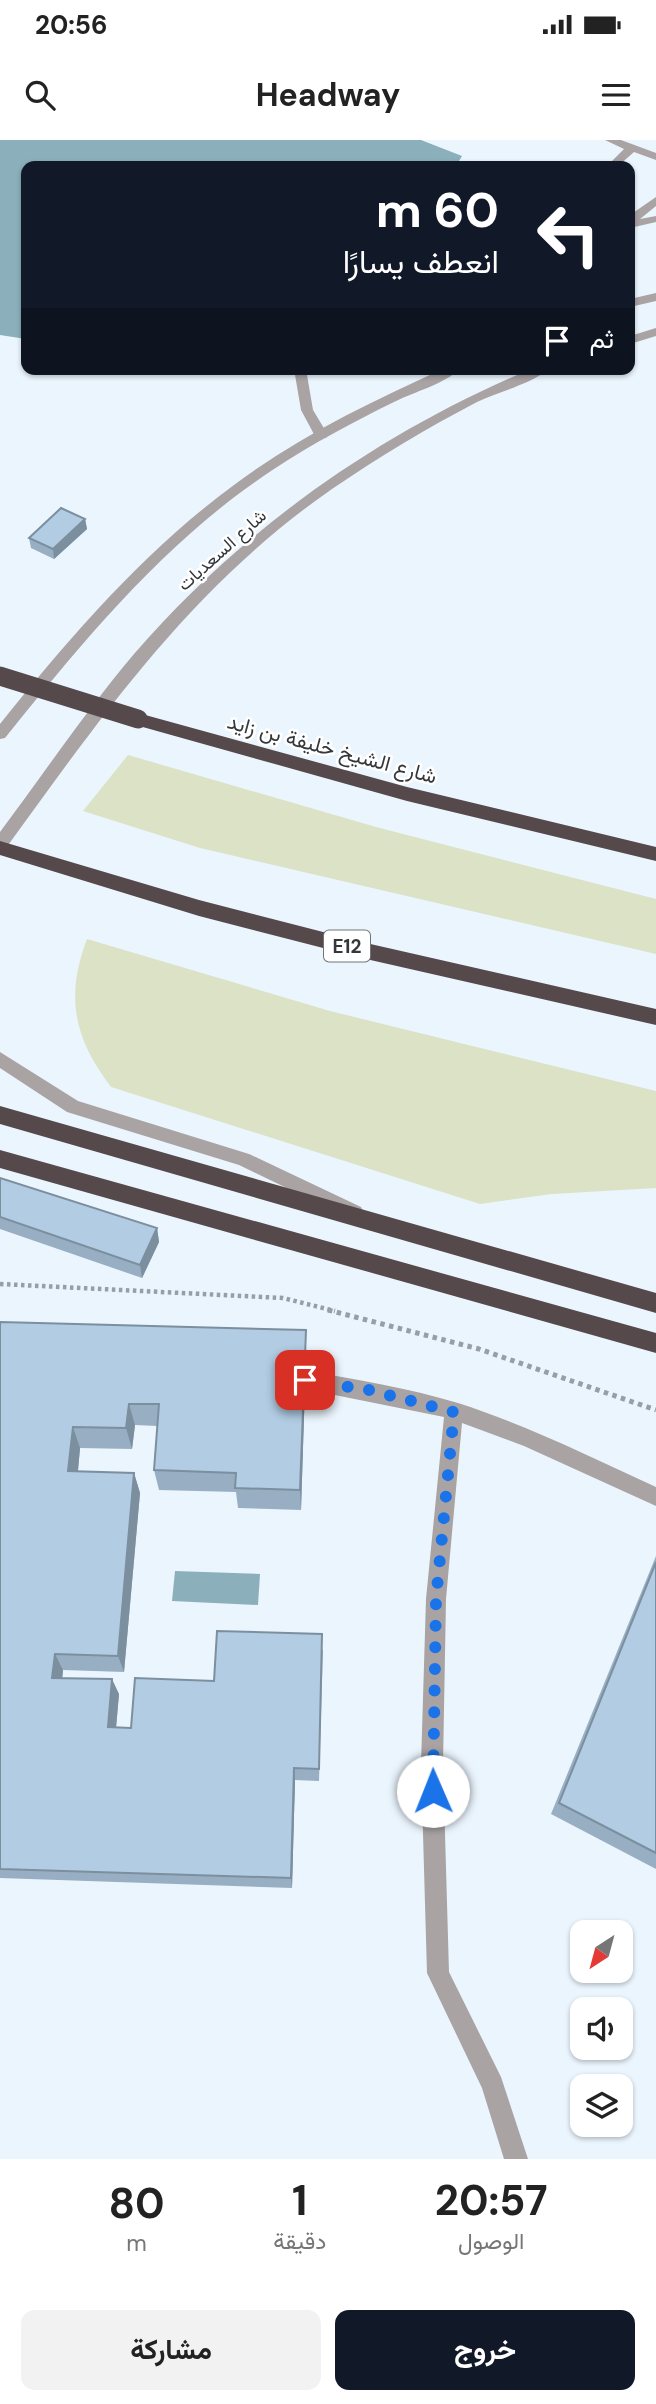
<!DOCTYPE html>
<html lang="ar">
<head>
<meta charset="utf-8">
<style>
	:root { --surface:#fff; --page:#f2f2f2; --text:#222; --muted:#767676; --accent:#111827 }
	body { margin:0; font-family:"DM Sans",Vazirmatn,sans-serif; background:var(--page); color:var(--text); direction:rtl; height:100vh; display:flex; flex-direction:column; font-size:26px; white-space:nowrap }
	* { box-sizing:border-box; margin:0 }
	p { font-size:23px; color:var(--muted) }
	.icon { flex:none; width:38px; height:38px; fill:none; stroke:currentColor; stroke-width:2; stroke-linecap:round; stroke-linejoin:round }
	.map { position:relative; height:2019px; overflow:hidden; direction:ltr }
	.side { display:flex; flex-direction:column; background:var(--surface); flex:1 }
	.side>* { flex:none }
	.guide { position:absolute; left:21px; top:21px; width:614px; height:214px; border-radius:14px; box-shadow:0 2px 5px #0004; direction:rtl; background:#111827; color:#fff; overflow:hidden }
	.needle { width:46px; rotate:216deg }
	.fabs { position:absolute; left:570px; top:1780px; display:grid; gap:14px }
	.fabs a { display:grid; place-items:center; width:63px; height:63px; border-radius:14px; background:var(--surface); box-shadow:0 2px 5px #0004; font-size:35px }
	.pin { position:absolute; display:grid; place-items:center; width:60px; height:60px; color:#fff; margin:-30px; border-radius:14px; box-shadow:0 4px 10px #0006 }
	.me { position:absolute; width:77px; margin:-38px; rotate:359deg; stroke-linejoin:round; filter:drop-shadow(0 0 5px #0008) }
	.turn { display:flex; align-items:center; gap:24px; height:147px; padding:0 21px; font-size:32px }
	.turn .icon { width:91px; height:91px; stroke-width:2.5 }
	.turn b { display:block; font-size:49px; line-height:60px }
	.then { display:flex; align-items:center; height:66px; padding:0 21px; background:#0003; gap:14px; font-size:26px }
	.eta { display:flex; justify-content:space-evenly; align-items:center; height:119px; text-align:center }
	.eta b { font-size:42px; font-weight:700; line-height:49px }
	.primary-button { display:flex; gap:14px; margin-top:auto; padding:14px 21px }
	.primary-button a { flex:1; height:80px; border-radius:14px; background:var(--accent); color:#fff; font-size:28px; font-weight:700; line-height:80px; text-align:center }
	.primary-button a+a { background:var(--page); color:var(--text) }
	.status { display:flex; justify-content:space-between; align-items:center; height:49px; padding:0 35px; background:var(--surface); direction:ltr }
	.status svg { height:19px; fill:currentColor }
	header { display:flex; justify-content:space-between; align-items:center; height:91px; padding:0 21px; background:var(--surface); font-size:32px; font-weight:700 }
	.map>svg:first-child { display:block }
</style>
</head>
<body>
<div class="status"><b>20:56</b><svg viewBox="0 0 49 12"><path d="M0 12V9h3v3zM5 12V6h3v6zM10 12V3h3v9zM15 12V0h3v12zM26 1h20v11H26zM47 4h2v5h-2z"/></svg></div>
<header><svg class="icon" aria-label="menu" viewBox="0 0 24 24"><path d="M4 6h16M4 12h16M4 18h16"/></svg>Headway<svg class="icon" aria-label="search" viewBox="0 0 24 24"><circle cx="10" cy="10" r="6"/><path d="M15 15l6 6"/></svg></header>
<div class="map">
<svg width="656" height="2019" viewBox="0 0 656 2019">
	<rect width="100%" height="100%" fill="#ebf5fe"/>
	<g fill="#dbe2c6">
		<path d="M128,615L376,687L656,759V814L200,708L83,671Z"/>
		<path d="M87,799L330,871L656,951V1048L552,1054L480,1064L111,947C74,898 65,857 87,799Z"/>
	</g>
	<g fill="#8bb0bc">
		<path d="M0,0H421L462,16L456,26H26V199L0,195Z"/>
		<path d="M175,1431L260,1434L258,1465L172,1461Z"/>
	</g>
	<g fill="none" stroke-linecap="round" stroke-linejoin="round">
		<path stroke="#979ea5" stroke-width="4.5" stroke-dasharray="3.5 3.5" stroke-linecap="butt" d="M0,1144L283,1158L335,1171"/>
		<path stroke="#979ea5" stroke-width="5" stroke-dasharray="4.5 4.5" stroke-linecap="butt" d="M328,1170L479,1209L656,1270"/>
		<g fill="#a9a3a4" fill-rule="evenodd">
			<path d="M605,0H621L656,13V20L634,12L618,26H607L624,9Z"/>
			<path d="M656,57V66L640,79L656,76V82L630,88V75Z"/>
			<path d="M294,229H306L313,270L328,295L326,298H316L301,270Z"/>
		</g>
		<path fill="#a9a3a4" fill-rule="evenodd" d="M305,1231C356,1239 408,1248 458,1263C526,1285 591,1317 656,1347V1366L524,1306L462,1283L446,1459L443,1624L449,1832L501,1937L528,2019H504L482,1948L427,1833L421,1624L426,1459L444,1277L305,1249L298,1246L296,1240L298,1234Z"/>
		<g fill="#a9a3a4" fill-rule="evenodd">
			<path d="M656,153V161L630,167V159Z"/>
			<path d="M656,188V196L630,204V196Z"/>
			<path d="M443,229H460C444,244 414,252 394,262C353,282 312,304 274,329C167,399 84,500 5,598L0,599V584C70,497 144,411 234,345C298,297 370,262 443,229Z"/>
			<path d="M531,229H549C533,243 498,252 477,262C427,288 379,317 332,349C192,446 104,573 6,708L0,710V692C44,633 86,571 134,514C242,389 379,293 531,229Z"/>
			<path d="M0,912L78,961L249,1014L361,1067L364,1073L361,1079L355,1081L239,1025L67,972L0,928Z"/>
		</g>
		<g fill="#56494b" fill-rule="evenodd">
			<path d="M138,573L407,647L656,707V721L407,661L132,584L129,579L132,574Z"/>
			<path d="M0,701L199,760L366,803L656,869V885L366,819L199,776L0,715Z"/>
			<path d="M0,966L656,1153V1173L0,984Z"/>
			<path d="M0,1010L656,1193V1213L0,1028Z"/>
		</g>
		<path stroke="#56494b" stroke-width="19" d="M0,536L138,579"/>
	</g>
	<g fill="#98afc3">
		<path d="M85,379L87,389L54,419L31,408L29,398Z"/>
		<path d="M0,1038L157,1088L159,1102L142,1138L0,1089Z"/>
		<path d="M0,1182L306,1214L301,1370L238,1368L236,1352L159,1350L154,1330L157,1286L135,1285L132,1309L80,1308L78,1331L134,1333L140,1353L124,1532L63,1530L62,1538L119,1554L116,1587L131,1588L214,1541L323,1510L319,1641L295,1640L292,1748L0,1738Z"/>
		<path d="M656,1416V1729L551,1674Z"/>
	</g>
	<g fill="#7c8f9f">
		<path d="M85,379L87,389L54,419L53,409Z"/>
		<path d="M157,1088L159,1102L142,1138L140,1125Z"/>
		<path d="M306,1190V1214L301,1370L300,1350Z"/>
		<path d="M129,1264L135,1285L132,1309L126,1288Z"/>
		<path d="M73,1287L80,1308L76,1351L68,1331Z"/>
		<path d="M134,1333L140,1353L124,1532L118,1516Z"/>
		<path d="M55,1514L63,1530L61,1553L52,1538Z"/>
		<path d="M112,1539L119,1554L115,1600L108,1587Z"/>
		<path d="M294,1628L295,1640L292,1748L291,1738Z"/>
	</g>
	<g fill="#b1cce3" stroke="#7c8f9f" stroke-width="2">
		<path d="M61,368L85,379L53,409L29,398Z"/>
		<path d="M0,1038L157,1088L140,1125L0,1077Z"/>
		<path d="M0,1182L306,1190L300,1350L235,1348L236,1333L154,1330L159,1264H129L126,1288L73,1287L68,1331L134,1333L118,1516L55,1514L52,1538L112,1539L108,1587L131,1588L135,1538L214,1541L217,1491L322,1494L319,1629L294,1628L291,1738L0,1729Z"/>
		<path d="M656,1422V1713L559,1663Z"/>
	</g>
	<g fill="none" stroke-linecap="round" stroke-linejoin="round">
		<path stroke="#1a73e8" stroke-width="12" stroke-dasharray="0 21.6" d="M305,1240L369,1250L454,1272L436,1459L433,1651"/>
	</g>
	<g text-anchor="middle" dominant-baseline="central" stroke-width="5" stroke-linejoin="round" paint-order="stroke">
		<g font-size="18" fill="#34383b" stroke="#fff">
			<text transform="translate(222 410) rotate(-42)">شارع السعديات</text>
		</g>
		<rect fill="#fff" stroke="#717476" stroke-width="2" x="324" y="790.5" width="46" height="31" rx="5"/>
		<g font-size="19" font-weight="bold" fill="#34383b">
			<text x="347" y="806">E12</text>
		</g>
		<g font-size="21" fill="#34383b" stroke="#fff">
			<text transform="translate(332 609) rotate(15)">شارع الشيخ خليفة بن زايد</text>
		</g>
	</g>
</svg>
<div class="fabs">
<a><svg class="needle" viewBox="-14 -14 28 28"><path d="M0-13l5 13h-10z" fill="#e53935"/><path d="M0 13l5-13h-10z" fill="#767676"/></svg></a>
<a><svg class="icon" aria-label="sound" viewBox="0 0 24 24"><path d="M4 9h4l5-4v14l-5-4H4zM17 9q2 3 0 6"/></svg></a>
<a><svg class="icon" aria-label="layers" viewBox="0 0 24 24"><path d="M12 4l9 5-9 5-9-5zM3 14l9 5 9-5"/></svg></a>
</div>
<div class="pin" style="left:305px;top:1240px;background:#d93025"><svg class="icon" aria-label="arrive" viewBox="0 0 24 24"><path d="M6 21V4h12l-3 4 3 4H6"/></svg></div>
<svg class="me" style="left:433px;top:1651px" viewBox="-20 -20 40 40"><circle r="19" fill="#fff"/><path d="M0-13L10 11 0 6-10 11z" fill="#1a73e8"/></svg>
<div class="guide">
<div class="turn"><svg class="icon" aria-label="left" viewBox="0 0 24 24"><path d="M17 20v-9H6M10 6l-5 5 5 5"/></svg><div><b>60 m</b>انعطف يسارًا</div></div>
<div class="then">ثم<svg class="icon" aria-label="arrive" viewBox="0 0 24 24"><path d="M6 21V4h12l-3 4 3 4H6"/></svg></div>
</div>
</div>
<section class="side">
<div class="eta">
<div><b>20:57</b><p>الوصول</p></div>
<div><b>1</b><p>دقيقة</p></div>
<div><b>80</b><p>m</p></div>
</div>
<div class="primary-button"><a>خروج</a><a>مشاركة</a></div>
</section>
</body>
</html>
